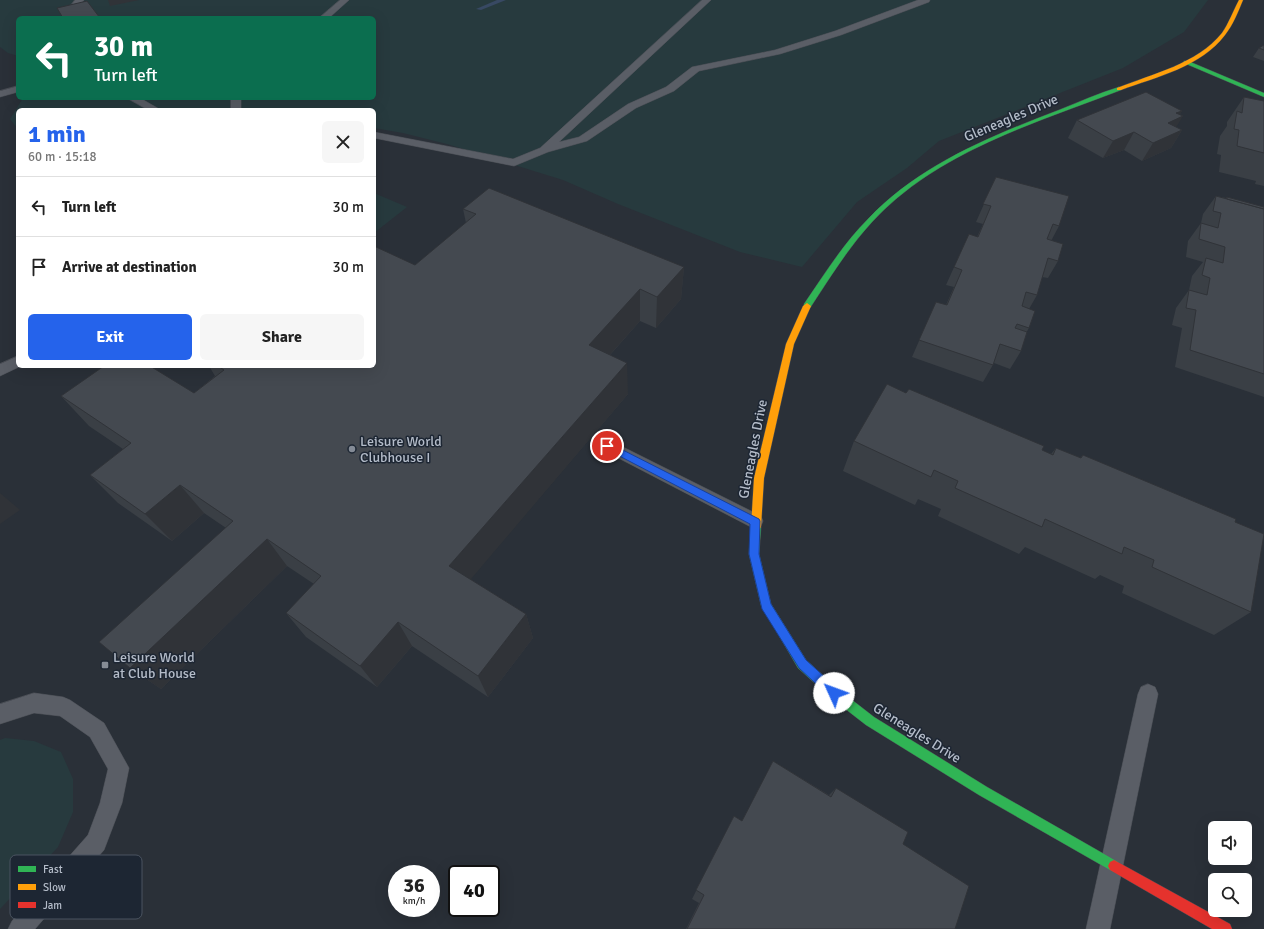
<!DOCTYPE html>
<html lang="en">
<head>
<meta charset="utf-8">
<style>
	:root { --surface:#fff; --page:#f6f6f6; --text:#222; --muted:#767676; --line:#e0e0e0; --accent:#2563eb }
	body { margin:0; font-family:Signika,sans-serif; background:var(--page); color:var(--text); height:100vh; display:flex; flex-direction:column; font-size:15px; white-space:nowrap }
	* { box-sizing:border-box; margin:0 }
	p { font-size:13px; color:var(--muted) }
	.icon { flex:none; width:22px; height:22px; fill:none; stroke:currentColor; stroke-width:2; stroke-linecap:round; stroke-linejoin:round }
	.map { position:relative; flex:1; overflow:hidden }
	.details { position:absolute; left:16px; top:108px; width:360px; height:260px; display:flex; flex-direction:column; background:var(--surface); border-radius:6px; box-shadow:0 4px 16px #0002 }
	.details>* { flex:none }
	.hud { position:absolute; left:16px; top:16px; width:360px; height:84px; border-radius:6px; box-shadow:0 4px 16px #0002; background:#0b6e4f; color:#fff; overflow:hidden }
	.tools { position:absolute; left:1208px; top:821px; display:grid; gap:8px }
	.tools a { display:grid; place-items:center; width:44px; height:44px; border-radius:6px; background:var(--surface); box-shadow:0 4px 16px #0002; font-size:20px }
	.speed { position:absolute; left:388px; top:865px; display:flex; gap:8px; font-size:20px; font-weight:700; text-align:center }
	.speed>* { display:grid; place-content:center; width:52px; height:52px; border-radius:50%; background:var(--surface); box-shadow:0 4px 16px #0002; line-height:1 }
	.speed small { font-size:10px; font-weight:400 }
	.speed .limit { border:2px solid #111; border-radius:6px; background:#fff; color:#111 }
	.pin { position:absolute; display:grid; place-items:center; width:34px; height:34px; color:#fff; margin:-17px; border:2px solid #fff; border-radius:50%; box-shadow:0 1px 4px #0007 }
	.me { position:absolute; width:44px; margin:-22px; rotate:313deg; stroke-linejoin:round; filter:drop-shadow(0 0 3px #0008) }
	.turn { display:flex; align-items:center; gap:14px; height:84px; padding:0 12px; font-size:18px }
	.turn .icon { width:52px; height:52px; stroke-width:2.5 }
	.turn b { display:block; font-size:28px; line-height:34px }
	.round { display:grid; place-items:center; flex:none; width:42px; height:42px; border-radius:6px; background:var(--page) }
	.overview { display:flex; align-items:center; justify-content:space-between; height:68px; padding:0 12px }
	h1 { font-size:24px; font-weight:800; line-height:30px; color:var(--accent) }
	.button { display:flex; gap:8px; margin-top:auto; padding:8px 12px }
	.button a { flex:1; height:46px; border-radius:6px; background:var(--accent); color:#fff; font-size:16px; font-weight:800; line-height:46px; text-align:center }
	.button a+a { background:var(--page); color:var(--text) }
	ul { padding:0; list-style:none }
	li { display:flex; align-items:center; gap:12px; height:60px; padding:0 12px; border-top:1px solid var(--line) }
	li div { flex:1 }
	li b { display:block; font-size:15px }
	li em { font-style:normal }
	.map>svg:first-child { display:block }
</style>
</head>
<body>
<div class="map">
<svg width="1264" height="929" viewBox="0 0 1264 929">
	<rect width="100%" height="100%" fill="#2a3038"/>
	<g fill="#273a3e">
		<path d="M0,0H1208L1184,32L1123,68L939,141L907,168L857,202L802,267L740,252L618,204L563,180L447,144L403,133L374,128V110H18V129L10,119L23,98H374V18H18V56L8,53L0,47Z"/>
		<path d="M374,193L407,207L374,233Z"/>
		<path d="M5,738L34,741L61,752L73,779V812L58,847L0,909V740Z"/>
	</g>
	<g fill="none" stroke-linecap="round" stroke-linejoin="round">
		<path fill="#384963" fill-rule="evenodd" d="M497,0H506L481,10L476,9Z"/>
		<g stroke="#484c53" stroke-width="1">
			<g id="lane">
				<path d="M75,0H84L71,18H61Z"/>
				<path d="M340,0H349L329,18H319Z"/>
				<path d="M702,0H711L559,142L579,137L628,104L666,87L692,67L775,50L835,31L918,0H930L929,2L841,35L780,54L699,71L674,91L636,108L587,141L548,152L514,166L374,138V132L513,159L540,148Z"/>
				<path d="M18,86V92L0,97V91Z"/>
				<path d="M127,98H140L161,110H148Z"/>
				<rect x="231" y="98" width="10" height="12"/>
				<path d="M18,356V366H21L0,376V364Z"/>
				<path d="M607,439L761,516L763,521L761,526L755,528L749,526L601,449L599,445L601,441Z"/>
				<path d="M1148,684L1155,687L1158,694L1110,929H1086L1138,694L1141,687Z"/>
				<path d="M34,693L63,697L70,700L104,723L129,768L122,803L104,850L35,929H8L12,921L88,835L100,803L108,769L90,737L60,716L34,713L0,724V704Z"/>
			</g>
		</g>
		<g stroke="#484c53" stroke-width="1">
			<g id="fast">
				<path d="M1184,61H1188L1264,93V97L1184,63Z"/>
				<path d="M1119,87L1122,89L1121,90C1035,123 936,152 872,222C848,248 829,279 810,308H804V304C824,275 843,244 868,219C919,165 991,136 1059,110C1079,102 1099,93 1119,87Z"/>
				<path d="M756,523L759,524L761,527L759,554L771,604L806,660L838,689L874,717L987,787L1118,862L1120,866L1118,870L1114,872L1110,870L979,795L866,725L830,697L798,668L761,605L749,554L751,527L753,524Z"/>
			</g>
		</g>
		<g stroke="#484c53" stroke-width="1">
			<g id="slow">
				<path d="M1239,0H1243C1238,12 1233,25 1225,35C1201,67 1156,77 1121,90H1117V88C1152,74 1197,64 1222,33C1229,23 1233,11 1239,0Z"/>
				<path d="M807,303L811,306L794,344L764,478L761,527L759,530L756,531L753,530L751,527L754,478L786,344L803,306Z"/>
			</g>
		</g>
		<g stroke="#484c53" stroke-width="1">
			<path id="jam" d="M1114,860L1230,924L1232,929H1212L1110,870L1108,866L1110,862Z"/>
		</g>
		<use href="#lane" fill="#5a5e66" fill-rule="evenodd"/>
		<use href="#fast" fill="#30b455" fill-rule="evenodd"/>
		<use href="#slow" fill="#ff9f0a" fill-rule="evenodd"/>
		<use href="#jam" fill="#e5322d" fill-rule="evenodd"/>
	</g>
	<g fill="#3a3f45">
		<path d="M1264,45V61L1253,57L1259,48Z"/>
		<path d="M1244,97L1264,101V186L1255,184L1256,181L1219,172L1221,155L1217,154L1220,136L1227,126V122Z"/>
		<path d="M1182,111L1179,115L1176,127L1182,130L1171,148L1142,161L1124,150L1103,158L1068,138L1077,120Z"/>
		<path d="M996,177L1059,226L1051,241L1058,261L1048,278L1042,277L1037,295L1029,309V328L1026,333L1021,351L1010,369L994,363L983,382L912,357L936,302L946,305L954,287L946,285L969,234L977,237L983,224L976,222Z"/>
		<path d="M1216,196L1226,198L1227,197L1264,207V397L1175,367L1182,328L1172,325L1176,308L1189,290L1192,276L1203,262L1186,257L1188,241L1201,223L1203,214Z"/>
		<path d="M463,209L684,267L681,299L656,328L640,321L610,355L628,394L470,579L526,614L533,638L488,697L412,646L377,687L306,637L286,613L314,584L287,566L161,689L130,668L226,528L204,513L172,541L118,503L90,475L123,449L89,426L61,396L194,393L215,376L209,366H374L415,265L466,223Z"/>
		<path d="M906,393L1051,454L1056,448L1080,458L1083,455L1235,522L1251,612L1214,635L1122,593L1124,586L1100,575L1095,579L1025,547L1019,554L938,516L941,509L918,499L915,505L843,471L854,441Z"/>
		<path d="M773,761L829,795L836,788L903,844L955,929H686L699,903L692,899L734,816L742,821Z"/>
	</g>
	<g fill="#303338">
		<path d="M108,0H139L110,6Z"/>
		<path d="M1182,111L1177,119L1183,116L1172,134L1168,123L1176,113Z"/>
		<path d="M1182,130L1171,148L1142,161L1153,143Z"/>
		<path d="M1134,132L1124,150L1103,158L1113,141Z"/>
		<path d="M684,267L681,299L656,328L657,297Z"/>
		<path d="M640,289V321L591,376L589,345Z"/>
		<path d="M627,363L628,394L460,592L449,566Z"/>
		<path d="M180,485L204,513L172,541L145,514Z"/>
		<path d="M0,493L20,510L0,524Z"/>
		<path d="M267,539L287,566L161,689L130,668Z"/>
		<path d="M526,614L533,638L488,697L478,676Z"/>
		<path d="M398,622L412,646L377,687L360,666Z"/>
	</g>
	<g fill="#444950" stroke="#303338">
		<path d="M87,1L100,18H63L57,8Z"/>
		<path d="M1264,45V50L1259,48Z"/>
		<path d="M1146,92L1182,111L1176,113L1183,116L1168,123L1182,130L1153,143L1134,132L1113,141L1077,120Z"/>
		<path d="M1244,97L1264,101V153L1237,146L1239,130L1234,129L1237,111L1242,113Z"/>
		<path d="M996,177L1069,196L1059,226L1053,224L1047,239L1063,244L1058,261L1048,258L1037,295L1026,292L1022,306L1035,311L1029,328L1017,324L1015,328L1027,332L1021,351L1000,344L993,365L919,340L936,302L947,305L962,270L954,267L969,234L978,237L991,206L983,204Z"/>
		<path d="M489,188L684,267L657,297L640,289L589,345L627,363L449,566L526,614L478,676L398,622L360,666L286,613L321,576L267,539L130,668L99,642L233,521L180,485L145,514L90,475L131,443L61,396L104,366H150L194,393L224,370L218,366H374V246L415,265L476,214L463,209Z"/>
		<path d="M1216,196L1264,209V374L1190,350L1196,310L1186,308L1189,290L1207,295L1210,278L1202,275L1206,258L1223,263L1225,247L1199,239L1201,223L1218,228L1221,213L1213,211Z"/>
		<path d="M1227,197L1264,207V209L1227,199Z"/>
		<path d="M887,384L906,393L909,389L1044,446L1042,450L1053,455L1056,448L1081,458L1083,455L1236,519L1235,522L1264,534L1251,612L1152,567L1154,560L1124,547L1122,554L1045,519L1042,527L955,488L958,481L934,470L931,477L854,441Z"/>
		<path d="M773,761L831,797L836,788L908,832L903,844L969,886L955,929H687L704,895L696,890L734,816L742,821Z"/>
	</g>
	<path fill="#2563eb" stroke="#184099" d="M607,442L759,519L760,521L759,554L771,604L806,660L838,689L840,693L838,697L834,699L830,697L799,668L762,609L749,554L750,524L604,448L602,446L604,443Z"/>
	<g fill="#848b96" stroke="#1d2633" stroke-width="1.5">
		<circle cx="352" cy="449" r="4"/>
		<rect x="101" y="661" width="8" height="8" rx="2"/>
	</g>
	<g text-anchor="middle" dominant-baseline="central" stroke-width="3" stroke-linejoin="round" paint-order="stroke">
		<g font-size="14" fill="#b4bcc9" stroke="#1d2633">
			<text transform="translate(1011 118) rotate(-23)">Gleneagles Drive</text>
			<text transform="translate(753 449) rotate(-79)">Gleneagles Drive</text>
			<text transform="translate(917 733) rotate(32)">Gleneagles Drive</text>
		</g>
		<g font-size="14" fill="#b4bcc9" stroke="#1d2633" text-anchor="start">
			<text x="360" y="441">Leisure World<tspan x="360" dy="16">Clubhouse I</tspan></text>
			<text x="113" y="657">Leisure World<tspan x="113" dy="16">at Club House</tspan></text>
		</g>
	</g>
	<rect x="10" y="855" width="132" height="64" rx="6" fill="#1d2633" stroke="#4a5360" stroke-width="1"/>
	<rect x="18" y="866" width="18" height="6" fill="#30b455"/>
	<rect x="18" y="884" width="18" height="6" fill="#ff9f0a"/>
	<rect x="18" y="902" width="18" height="6" fill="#e5322d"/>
	<g font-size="11" fill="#b4bcc9">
		<text x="43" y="873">Fast</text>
		<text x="43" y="891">Slow</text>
		<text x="43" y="909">Jam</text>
	</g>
</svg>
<div class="tools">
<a><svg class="icon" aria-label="sound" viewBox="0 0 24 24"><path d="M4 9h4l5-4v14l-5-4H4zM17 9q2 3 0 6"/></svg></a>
<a><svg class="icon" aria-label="search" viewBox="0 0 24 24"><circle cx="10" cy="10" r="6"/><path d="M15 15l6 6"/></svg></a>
</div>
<div class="speed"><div>36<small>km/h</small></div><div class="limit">40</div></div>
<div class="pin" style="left:607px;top:446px;background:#d93025"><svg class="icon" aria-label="arrive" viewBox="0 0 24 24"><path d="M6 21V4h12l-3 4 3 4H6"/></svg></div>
<svg class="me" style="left:834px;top:693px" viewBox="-20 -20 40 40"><circle r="19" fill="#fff"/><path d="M0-13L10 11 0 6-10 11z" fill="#2563eb"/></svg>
<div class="hud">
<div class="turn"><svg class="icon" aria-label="left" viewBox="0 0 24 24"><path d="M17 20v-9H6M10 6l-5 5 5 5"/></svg><div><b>30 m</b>Turn left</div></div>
</div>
<section class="details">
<div class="overview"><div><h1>1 min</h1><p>60 m · 15:18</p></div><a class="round"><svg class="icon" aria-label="close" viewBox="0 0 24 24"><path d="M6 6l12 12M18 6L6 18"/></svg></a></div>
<ul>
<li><svg class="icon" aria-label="left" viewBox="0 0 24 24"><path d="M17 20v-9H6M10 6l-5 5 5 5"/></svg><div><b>Turn left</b></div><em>30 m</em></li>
<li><svg class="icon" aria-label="arrive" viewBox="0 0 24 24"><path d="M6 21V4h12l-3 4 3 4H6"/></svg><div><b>Arrive at destination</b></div><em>30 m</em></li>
</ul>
<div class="button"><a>Exit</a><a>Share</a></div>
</section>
</div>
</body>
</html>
